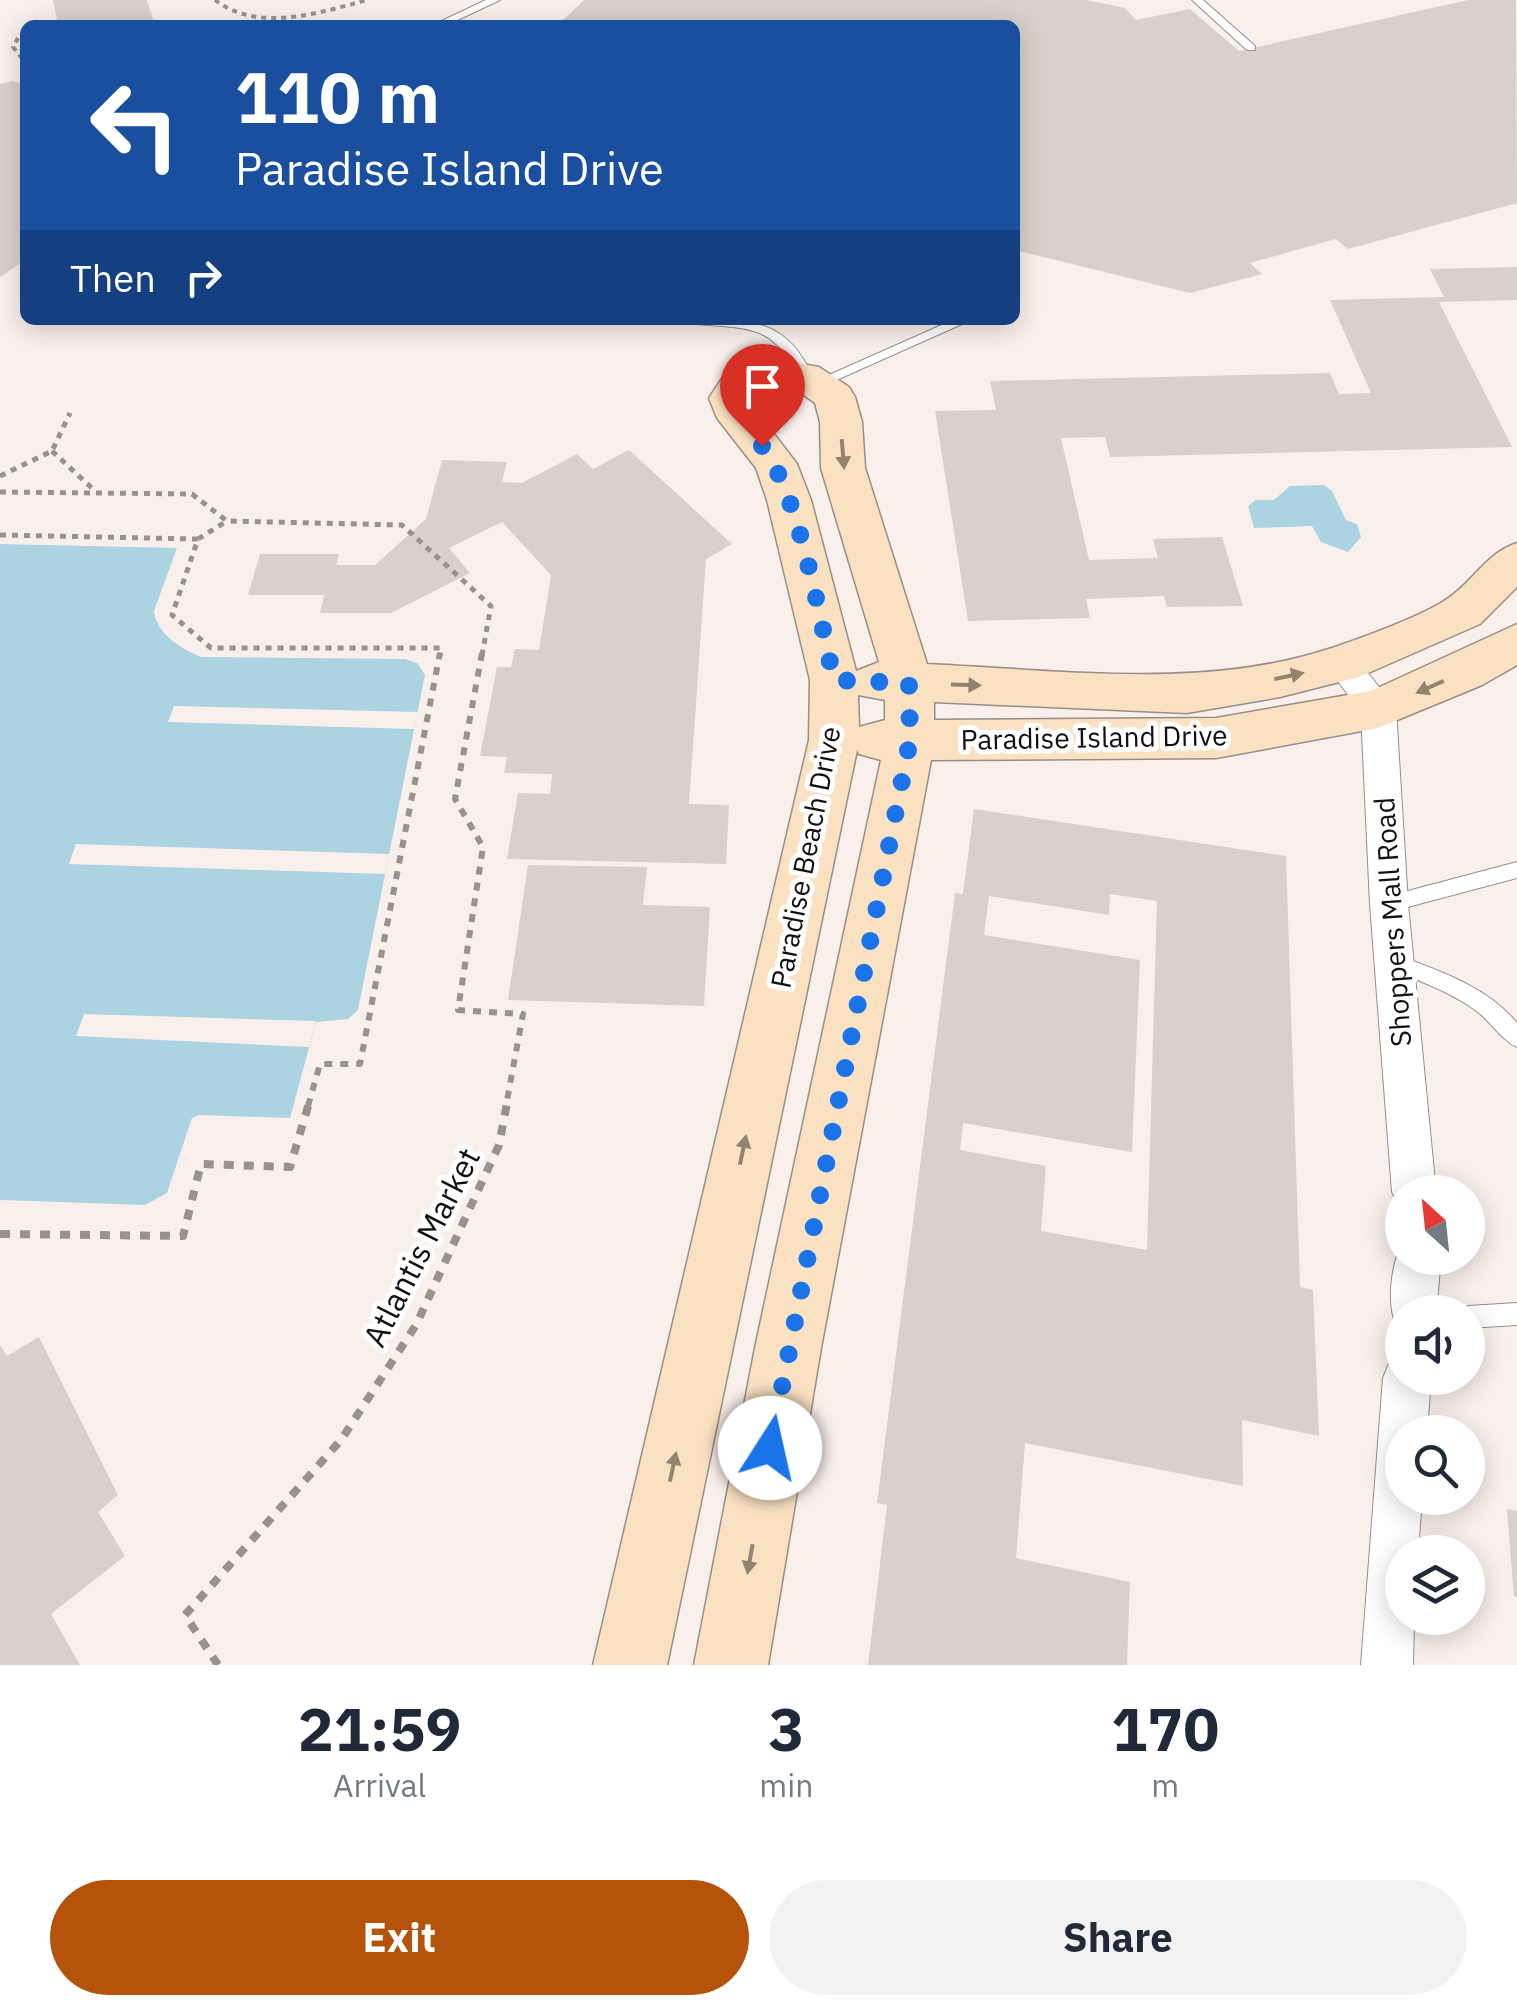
<!DOCTYPE html>
<html lang="en">
<head>
<meta charset="utf-8">
<style>
	:root { --surface:#fff; --page:#f2f2f3; --text:#1f2937; --muted:#747a83; --accent:#b45309 }
	body { margin:0; font-family:"IBM Plex Sans",sans-serif; background:var(--page); color:var(--text); height:100vh; display:flex; flex-direction:column; font-size:38px; white-space:nowrap }
	* { box-sizing:border-box; margin:0 }
	p { font-size:32px; color:var(--muted) }
	.icon { flex:none; width:55px; height:55px; fill:none; stroke:currentColor; stroke-width:2; stroke-linecap:round; stroke-linejoin:round }
	.map { position:relative; height:1665px; overflow:hidden }
	.drawer { display:flex; flex-direction:column; background:var(--surface); flex:1 }
	.drawer>* { flex:none }
	.guide { position:absolute; left:20px; top:20px; width:1000px; height:305px; border-radius:15px; box-shadow:0 5px 25px #0003; background:#1a4fa0; color:#fff; overflow:hidden }
	.needle { width:65px; rotate:333deg }
	.buttons { position:absolute; left:1385px; top:1175px; display:grid; gap:20px }
	.buttons a { display:grid; place-items:center; width:100px; height:100px; border-radius:50%; background:var(--surface); box-shadow:0 5px 25px #0003; font-size:50px }
	.pin { position:absolute; display:grid; place-items:center; width:85px; height:85px; color:#fff; margin:-102px -42px; border-radius:50% 50% 50% 0; rotate:-45deg; box-shadow:0 0 10px #0007 }
	.pin .icon { rotate:45deg }
	.me { position:absolute; width:110px; margin:-55px; rotate:10deg; stroke-linejoin:round; filter:drop-shadow(0 0 8px #0008) }
	.turn { display:flex; align-items:center; gap:35px; height:210px; padding:0 50px; font-size:45px }
	.turn .icon { width:130px; height:130px; stroke-width:2.5 }
	.turn b { display:block; font-size:70px; line-height:85px }
	.then { display:flex; align-items:center; height:95px; padding:0 50px; background:#0003; gap:20px; font-size:38px }
	.eta { display:flex; justify-content:space-evenly; align-items:center; height:170px; text-align:center }
	.eta b { font-size:60px; font-weight:800; line-height:70px }
	.action { display:flex; gap:20px; margin-top:auto; padding:20px 50px }
	.action a { flex:1; height:115px; border-radius:60px; background:var(--accent); color:#fff; font-size:40px; font-weight:800; line-height:115px; text-align:center }
	.action a+a { background:var(--page); color:var(--text) }
	.map>svg:first-child { display:block }
</style>
</head>
<body>
<div class="map">
<svg width="1517" height="1665" viewBox="0 0 1517 1665">
	<rect width="100%" height="100%" fill="#faf0eb"/>
	<g fill="#acd3e2">
		<path d="M1324,485L1332,491L1346,520L1357,524L1361,537L1348,552L1321,542L1312,526L1254,528L1248,506L1256,500H1274L1290,486Z"/>
		<path d="M0,544L177,548L154,611C157,635 181,648 201,657L405,659L417,663L425,675L358,1010L348,1019L316,1022L290,1118L199,1115L192,1118L167,1193L145,1205L0,1200Z"/>
	</g>
	<g fill="#faf0eb">
		<path d="M174,706L418,712L414,729L168,722Z"/>
		<path d="M76,844L389,854L385,874L69,864Z"/>
		<path d="M84,1014L316,1021L309,1047L76,1036Z"/>
	</g>
	<g fill="#d9d0cb" fill-rule="evenodd">
		<path d="M53,0H147L155,25H58Z"/>
		<path d="M584,0H1086L1125,8L1136,20L1190,9L1239,51L1468,0H1516L1517,203L1348,249L1336,239L1250,263L1262,274L1190,293L1015,250V25H558Z"/>
		<path d="M13,81L25,85V260L0,277V84Z"/>
		<path d="M1517,267V300L1439,302L1512,447L1110,457L1105,437L1061,438L1089,560L1158,558L1153,539L1222,537L1243,606L1167,607L1164,596L1086,599L1090,618L968,621L935,411L996,410L990,381L1330,373L1339,394L1371,393L1330,300L1444,297L1430,269Z"/>
		<path d="M629,450L732,544L706,559L689,804L729,805L726,864L507,859L518,793L550,794L552,774L504,773L507,757L480,756L497,667H511L515,649L539,650L551,575L502,522L449,548L470,573L391,613H320L324,595H248L260,554H339L336,565H375L426,519L442,460L507,462L502,482L522,483L577,454L593,469Z"/>
		<path d="M974,809L1286,856L1300,1287L1313,1290L1319,1436L1242,1420L1243,1486L1025,1443L1016,1558L1130,1582L1127,1665H868L887,1505L877,1503L955,893L963,894ZM1110,894L1157,901L1147,1250L1041,1231L1046,1166L960,1150L963,1123L1132,1152L1140,960L984,935L989,896L1109,915Z"/>
		<path d="M528,865L647,867L643,905L710,907L704,1006L508,1000Z"/>
		<path d="M39,1337L118,1495L98,1512L125,1556L51,1614L80,1665H0V1345L7,1356Z"/>
		<path d="M1507,1509L1517,1511V1597H1514Z"/>
	</g>
	<g fill="none" stroke-linecap="round" stroke-linejoin="round">
		<g stroke="#978e89" stroke-width="2">
			<g id="lane">
				<path d="M486,0H500L447,25H433Z"/>
				<path d="M1192,0H1203L1255,46V50H1247Z"/>
				<path d="M568,320H638L631,324H575Z"/>
				<path d="M688,320C746,320 786,316 812,376L810,379H800C772,324 753,329 695,324Z"/>
				<path d="M953,320H971L823,386H813L811,383Z"/>
				<path d="M1517,862V878L1389,912L1383,910L1380,904L1383,898L1389,896Z"/>
				<path d="M1394,954C1437,970 1487,986 1517,1023V1047C1501,1040 1490,1020 1475,1010C1449,991 1417,980 1387,968L1385,962L1387,956Z"/>
				<path d="M1517,1303V1325L1468,1328V1312H1459L1468,1306Z"/>
			</g>
		</g>
		<g stroke="#978e89" stroke-width="2">
			<g id="street">
				<path d="M1342,651L1354,655L1396,709L1408,904L1436,1192H1402V1209L1392,1192L1370,904L1361,712L1325,664L1330,655Z"/>
				<path d="M1402,1242V1258H1441L1436,1312H1402V1331L1397,1328C1386,1302 1391,1268 1402,1242Z"/>
				<path d="M1402,1356V1378H1431L1427,1432H1402V1498H1422L1418,1552H1402V1618H1414L1413,1665H1361L1383,1378L1390,1361Z"/>
			</g>
		</g>
		<g stroke="#978e89" stroke-width="3">
			<path id="secondary" d="M769,358L819,367L849,387L855,397L862,422L865,468L927,664C1061,670 1205,691 1335,647C1364,637 1422,616 1447,599C1473,582 1486,553 1517,543V587L1480,624L1359,677L1280,697L1187,713L934,702V720L1216,718L1371,691L1517,624V665L1482,685L1378,728L1216,758L931,760L821,1348L768,1665H694L755,1348L881,760L859,754L857,750L667,1665H593L809,740L810,680L767,500L756,468L717,418L709,398L731,365ZM769,384L794,388L815,403L820,422L821,468L879,662L856,671L811,500L797,464L752,405L751,398L758,386ZM858,695L885,700V720L859,727Z"/>
		</g>
		<g stroke="#98918e" stroke-width="4" stroke-dasharray="5 5" stroke-linecap="butt">
			<path d="M215,0C259,33 318,13 367,0"/>
			<path d="M18,38L13,47L25,62"/>
		</g>
		<g stroke="#98918e" stroke-width="5" stroke-dasharray="6 6" stroke-linecap="butt">
			<path d="M52,451L95,491"/>
			<path d="M0,476L52,451L70,413"/>
			<path d="M0,492L192,494L227,521L402,525L491,606L482,655"/>
			<path d="M0,535L198,539L172,615L211,648H441L440,655"/>
			<path d="M198,539L227,521"/>
		</g>
		<g stroke="#98918e" stroke-width="6" stroke-dasharray="8 8" stroke-linecap="butt">
			<path d="M482,653L455,799L483,847L458,1010L523,1014L506,1106"/>
			<path d="M308,1106L320,1064H360L440,653"/>
		</g>
		<g stroke="#98918e" stroke-width="8" stroke-dasharray="10 10" stroke-linecap="butt">
			<path d="M0,1234L183,1236L201,1164L290,1167L309,1103"/>
			<path d="M218,1665L185,1615L341,1440L416,1325L499,1145L507,1103"/>
		</g>
		<use href="#lane" fill="#fff" fill-rule="evenodd"/>
		<use href="#street" fill="#fff" fill-rule="evenodd"/>
		<use href="#secondary" fill="#fae1c1" fill-rule="evenodd"/>
	</g>
	<defs><path id="oneway-solid" d="M-6-.8H1V-3.2L6.5 0L1 3.2V.8H-6Z" transform="scale(2.5)"/></defs>
	<g fill="#928270">
		<use href="#oneway-solid" transform="translate(843 454) rotate(85)"/>
		<use href="#oneway-solid" transform="translate(1289 676) rotate(-12)"/>
		<use href="#oneway-solid" transform="translate(966 685) rotate(2)"/>
		<use href="#oneway-solid" transform="translate(1430 687) rotate(156)"/>
		<use href="#oneway-solid" transform="translate(743 1150) rotate(-78)"/>
		<use href="#oneway-solid" transform="translate(673 1467) rotate(-78)"/>
		<use href="#oneway-solid" transform="translate(750 1559) rotate(100)"/>
	</g>
	<g fill="none" stroke-linecap="round" stroke-linejoin="round">
		<path stroke="#1a73e8" stroke-width="18" stroke-dasharray="0 32.4" d="M762,446C799,494 819,616 834,680L909,683L910,740L770,1448"/>
	</g>
	<g text-anchor="middle" dominant-baseline="central" stroke-width="10" stroke-linejoin="round" paint-order="stroke">
		<g font-size="28" fill="#120f0d" stroke="#fff">
			<text transform="translate(1094 737) rotate(-1)">Paradise Island Drive</text>
			<text transform="translate(805 857) rotate(-79)">Paradise Beach Drive</text>
			<text transform="translate(1392 922) rotate(-94)">Shoppers Mall Road</text>
		</g>
		<g font-size="32" fill="#120f0d" stroke="#fff">
			<text transform="translate(421 1247) rotate(-63)">Atlantis Market</text>
		</g>
	</g>
</svg>
<div class="buttons">
<a><svg class="needle" viewBox="-14 -14 28 28"><path d="M0-13l5 13h-10z" fill="#e53935"/><path d="M0 13l5-13h-10z" fill="#747a83"/></svg></a>
<a><svg class="icon" aria-label="sound" viewBox="0 0 24 24"><path d="M4 9h4l5-4v14l-5-4H4zM17 9q2 3 0 6"/></svg></a>
<a><svg class="icon" aria-label="search" viewBox="0 0 24 24"><circle cx="10" cy="10" r="6"/><path d="M15 15l6 6"/></svg></a>
<a><svg class="icon" aria-label="layers" viewBox="0 0 24 24"><path d="M12 4l9 5-9 5-9-5zM3 14l9 5 9-5"/></svg></a>
</div>
<div class="pin" style="left:762px;top:446px;background:#d93025"><svg class="icon" aria-label="arrive" viewBox="0 0 24 24"><path d="M6 21V4h12l-3 4 3 4H6"/></svg></div>
<svg class="me" style="left:770px;top:1448px" viewBox="-20 -20 40 40"><circle r="19" fill="#fff"/><path d="M0-13L10 11 0 6-10 11z" fill="#1a73e8"/></svg>
<div class="guide">
<div class="turn"><svg class="icon" aria-label="left" viewBox="0 0 24 24"><path d="M17 20v-9H6M10 6l-5 5 5 5"/></svg><div><b>110 m</b>Paradise Island Drive</div></div>
<div class="then">Then<svg class="icon" aria-label="right" viewBox="0 0 24 24"><path d="M7 20v-9h11M14 6l5 5-5 5"/></svg></div>
</div>
</div>
<section class="drawer">
<div class="eta">
<div><b>21:59</b><p>Arrival</p></div>
<div><b>3</b><p>min</p></div>
<div><b>170</b><p>m</p></div>
</div>
<div class="action"><a>Exit</a><a>Share</a></div>
</section>
</body>
</html>
